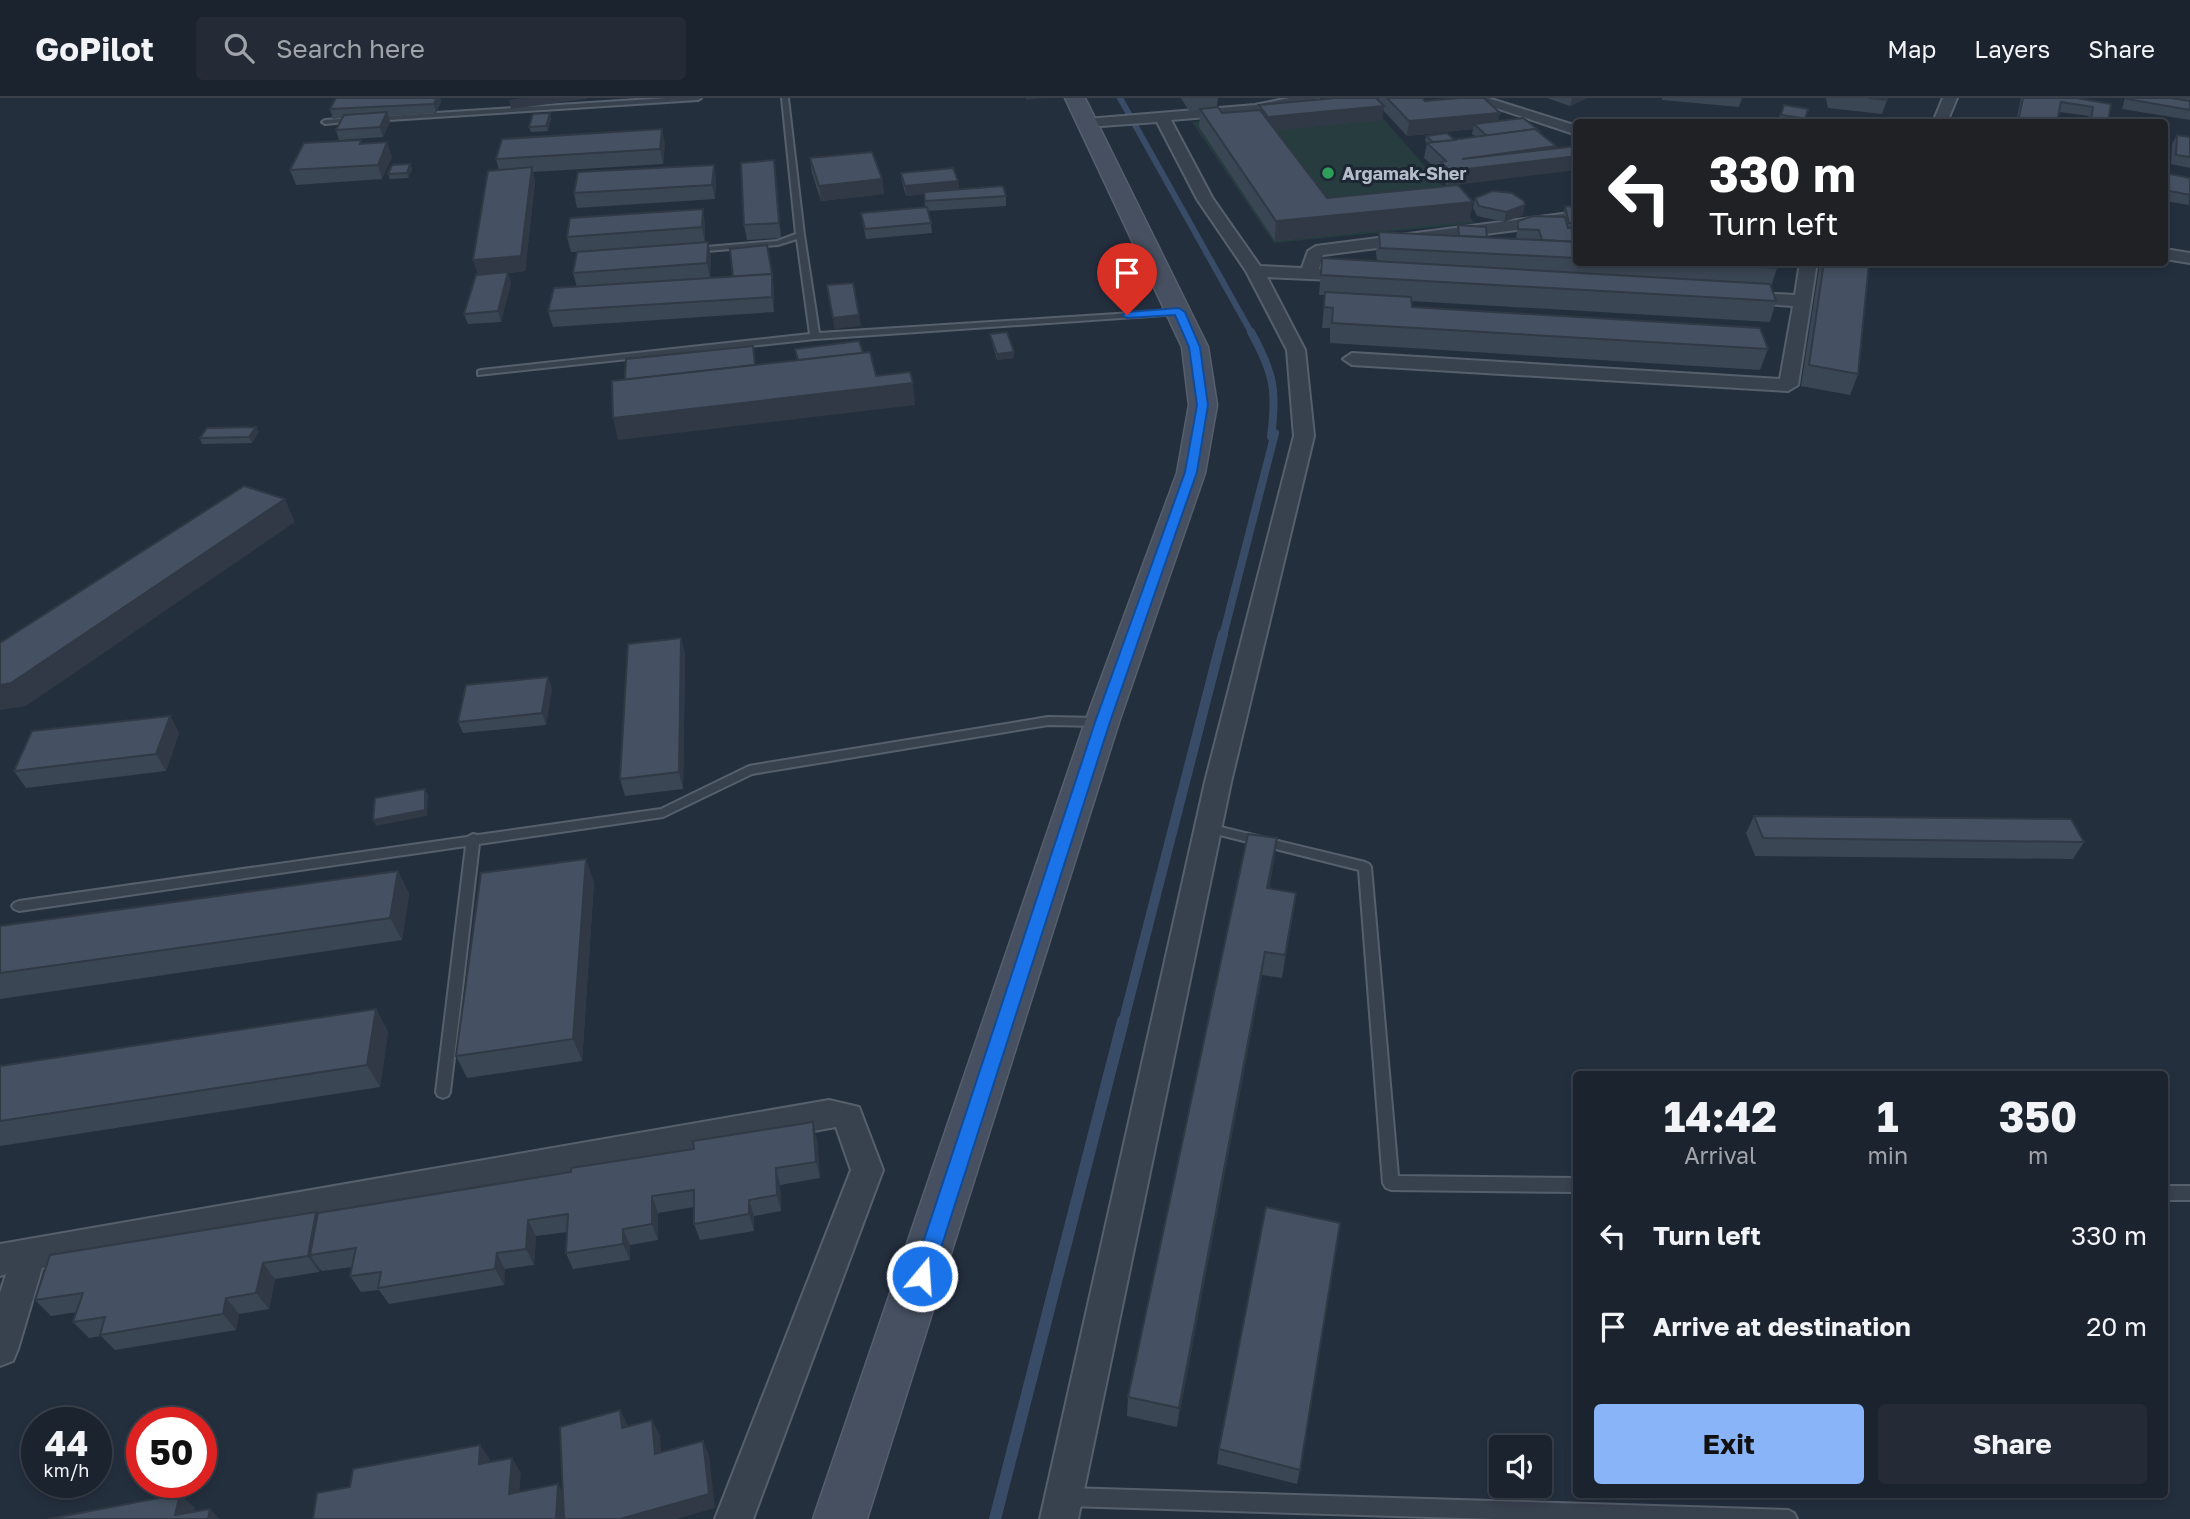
<!DOCTYPE html>
<html lang="en">
<head>
<meta charset="utf-8">
<style>
	:root { --surface:#1b232e; --page:#242b36; --text:#f1f3f6; --muted:#a0a4aa; --line:#39404a; --accent:#8ab4f8 }
	body { margin:0; font-family:"Golos Text",sans-serif; background:var(--page); color:var(--text); height:100vh; display:flex; flex-direction:column; font-size:26px; white-space:nowrap }
	* { box-sizing:border-box; margin:0 }
	p { font-size:23px; color:var(--muted) }
	.icon { flex:none; width:38px; height:38px; fill:none; stroke:currentColor; stroke-width:2; stroke-linecap:round; stroke-linejoin:round }
	.map { position:relative; flex:1; overflow:hidden }
	.panel { position:absolute; left:1573px; top:973px; width:595px; height:427px; display:flex; flex-direction:column; background:var(--surface); border-radius:7px; box-shadow:0 4px 10px #0003,0 0 0 2px var(--line) }
	.panel>* { flex:none }
	.top-card { position:absolute; left:1573px; top:21px; width:595px; height:147px; border-radius:7px; box-shadow:0 4px 10px #0003,0 0 0 2px var(--line); background:#202124; color:#fff; overflow:hidden }
	.tools { position:absolute; left:1489px; top:1337px; display:grid; gap:14px }
	.tools a { display:grid; place-items:center; width:63px; height:63px; border-radius:7px; background:var(--surface); box-shadow:0 4px 10px #0003,0 0 0 2px var(--line); font-size:35px }
	.speed { position:absolute; left:21px; top:1309px; display:flex; gap:14px; font-size:35px; font-weight:700; text-align:center }
	.speed>* { display:grid; place-content:center; width:91px; height:91px; border-radius:50%; background:var(--surface); box-shadow:0 4px 10px #0003,0 0 0 2px var(--line); line-height:1 }
	.speed small { font-size:18px; font-weight:400 }
	.speed .limit { border:10px solid #d22; background:#fff; color:#111 }
	.pin { position:absolute; display:grid; place-items:center; width:60px; height:60px; color:#fff; margin:-72px -30px; border-radius:50% 50% 50% 0; rotate:-45deg; box-shadow:0 0 7px #0007 }
	.pin .icon { rotate:45deg }
	.me { position:absolute; width:77px; margin:-38px; rotate:18deg; stroke-linejoin:round; filter:drop-shadow(0 0 5px #0008) }
	.turn { display:flex; align-items:center; gap:24px; height:147px; padding:0 21px; font-size:32px }
	.turn .icon { width:91px; height:91px; stroke-width:2.5 }
	.turn b { display:block; font-size:49px; line-height:60px }
	.eta { display:flex; justify-content:space-evenly; align-items:center; height:119px; text-align:center }
	.eta b { font-size:42px; font-weight:700; line-height:49px }
	.action { display:flex; gap:14px; margin-top:auto; padding:14px 21px }
	.action a { flex:1; height:80px; border-radius:7px; background:var(--accent); color:#111; font-size:28px; font-weight:700; line-height:80px; text-align:center }
	.action a+a { background:var(--page); color:var(--text) }
	ul { padding:0; list-style:none }
	li { display:flex; align-items:center; gap:21px; height:91px; padding:0 21px }
	li div { flex:1 }
	li b { display:block; font-size:26px }
	li em { font-style:normal }
	header { display:flex; align-items:center; gap:42px; box-sizing:border-box; height:98px; padding:0 35px; background:var(--surface); border-bottom:2px solid var(--line) }
	header strong { font-size:33px }
	nav { display:flex; gap:38px; margin-inline-start:auto; font-size:24px }
	.search { width:490px; height:63px; background:var(--page); display:flex; align-items:center; gap:18px; box-sizing:border-box; padding:0 24px; border-radius:7px; color:var(--muted); font-size:26px }
	.map>svg:first-child { display:block }
</style>
</head>
<body>
<header>
<strong>GoPilot</strong>
<div class="search"><svg class="icon" aria-label="search" viewBox="0 0 24 24"><circle cx="10" cy="10" r="6"/><path d="M15 15l6 6"/></svg>Search here</div>
<nav><a>Map</a><a>Layers</a><a>Share</a></nav>
</header>
<div class="map">
<svg width="2190" height="1421" viewBox="0 0 2190 1421">
	<rect width="100%" height="100%" fill="#242f3e"/>
	<path fill="#263c3f" d="M1373,9L1475,125L1274,145L1192,24Z"/>
	<g fill="none" stroke-linecap="round" stroke-linejoin="round">
		<path stroke="#394c67" stroke-width="6" d="M1120,0L1252,236"/>
		<path stroke="#394c67" stroke-width="8" d="M1223,538L1275,335L1271,339C1277,293 1274,275 1251,234"/>
		<path stroke="#394c67" stroke-width="10" d="M1123,925L1223,536"/>
		<path stroke="#394c67" stroke-width="12" d="M995,1421L1123,923"/>
		<g stroke="#565f6c" stroke-width="4">
			<g id="lane">
				<path d="M667,0H701L698,2L373,23L370,21L373,19Z"/>
				<path d="M782,0H788L804,137L819,235L1179,212L1183,214L1179,216L815,241L478,277V273L481,272L810,236L797,141L778,147L695,154L691,152L695,150L777,143L796,136Z"/>
				<path d="M355,20L357,21V23L325,26L322,24L325,22Z"/>
				<path d="M1048,619L1100,620L1106,624L1100,628L1048,627L752,676L663,719L479,746L450,994L448,998L443,1000L438,998L436,994L466,748L19,813L14,811L12,808L14,805L19,803L467,739L473,736L478,737L661,711L749,668Z"/>
				<path d="M1208,726L1365,764L1369,766L1371,769L1398,1078L1577,1080V1094L1391,1092L1386,1090L1383,1085L1359,772L1204,733L1202,730Z"/>
				<rect x="2165" y="1088" width="25" height="14"/>
				<path d="M1068,1390L1788,1412L1794,1415L1797,1421H1496L1068,1408L1062,1405L1059,1399L1062,1393Z"/>
			</g>
		</g>
		<g stroke="#565f6c" stroke-width="4">
			<g id="street">
				<path d="M1289,0H1318L1311,4L1255,15L1171,22L1213,101L1260,168L1302,170L1308,153L1316,148L1577,114V124L1323,157L1319,171L1361,174L1364,178L1361,182L1355,183L1267,179L1305,252L1314,338L1231,684L1078,1421H1040L1205,684L1294,338L1287,252L1246,173L1197,101L1157,24L1087,29L1080,25L1087,21L1255,7Z"/>
				<path d="M1466,0H1488L1577,28V37Z"/>
				<path d="M1943,0H1957L1947,24H1933Z"/>
				<path d="M2165,151L2190,155V165L2165,161Z"/>
				<path d="M1800,164H1817L1798,287L1788,293L1352,267L1343,261L1352,255L1780,281L1793,208L1739,204L1730,199L1739,194L1795,197Z"/>
				<path d="M829,1002L859,1009L883,1072L753,1421H715L851,1072L836,1029L42,1170L18,1251L13,1263L0,1268V1195L6,1176L0,1178V1146Z"/>
			</g>
		</g>
		<g stroke="#565f6c" stroke-width="3">
			<path id="secondary" d="M1065,0H1085L1208,249L1217,307L1205,375L1119,624L867,1421H813L1085,624L1177,375L1189,307L1182,249Z"/>
		</g>
		<use href="#lane" fill="#38414e" fill-rule="evenodd"/>
		<use href="#street" fill="#38414e" fill-rule="evenodd"/>
		<use href="#secondary" fill="#465061" fill-rule="evenodd"/>
	</g>
	<g fill="#3b4654">
		<path d="M336,0H440L441,4L436,15L388,18L390,24L383,39L339,42L336,32L342,20L333,21L330,11Z"/>
		<path d="M1181,0H1218L1217,9L1222,15L1258,12L1259,7L1378,3L1379,0H1422L1425,3L1500,15L1498,23L1540,33L1539,35L1448,88L1439,78V73L1424,60L1427,45H1428L1425,43L1426,38L1455,42L1476,39L1472,36L1473,31L1407,38L1383,12L1382,22L1276,32L1327,100L1473,104L1469,123L1275,143L1199,29L1200,12L1189,13Z"/>
		<path d="M1547,0H1587L1570,8Z"/>
		<path d="M1662,0H1742L1739,9L1662,2Z"/>
		<path d="M1826,0H1887V2L1882,16L1828,10Z"/>
		<path d="M2021,0H2076L2111,6L2108,24H2088L2089,18L2059,14L2057,24H2016Z"/>
		<path d="M2125,0H2190V22L2122,11Z"/>
		<path d="M551,20L548,33L531,34L529,29Z"/>
		<path d="M2177,37L2190,39V70L2171,66L2172,46Z"/>
		<path d="M363,46L392,59L382,81L296,87L290,72Z"/>
		<path d="M665,46L663,66L533,74L535,84L525,173L508,175L511,185L501,224L468,226L464,216L477,177L499,72L496,61Z"/>
		<path d="M810,60L882,81L884,96L821,103L812,75Z"/>
		<path d="M410,66L412,71L408,80L390,81L388,76Z"/>
		<path d="M901,75L958,83L959,91L1006,98V108L928,113L931,125L932,135L866,141L861,115L925,109L924,96L906,98L902,84Z"/>
		<path d="M2165,75L2190,80L2189,107L2165,103Z"/>
		<path d="M776,77L781,140L747,142L744,127Z"/>
		<path d="M716,81L715,101L577,110L574,95Z"/>
		<path d="M1475,100L1523,117L1504,124L1477,118L1473,110Z"/>
		<path d="M1565,108L1577,109V164H1775L1777,170L1771,189L1776,203L1770,224L1411,203L1412,209L1768,251L1760,272L1330,245V230H1322L1325,197H1319L1322,160L1377,163L1376,154L1379,134L1456,138L1458,127L1487,139L1516,141L1518,123L1563,119Z"/>
		<path d="M705,126V144H708L711,159L710,180L774,192V214L553,229L548,213L577,189L573,175L577,154H571L567,139Z"/>
		<path d="M1820,164H1869L1858,276L1850,297L1801,288Z"/>
		<path d="M990,236L1014,254V260L997,262L991,241Z"/>
		<path d="M256,329L259,334L252,345L202,346L200,340Z"/>
		<path d="M681,540L685,557L683,691L625,698L620,681Z"/>
		<path d="M552,590L546,627L463,635L458,624Z"/>
		<path d="M170,618L179,635L166,673L26,690L14,673Z"/>
		<path d="M1754,718L2084,744L2073,761L1755,758L1746,735Z"/>
		<path d="M1274,763L1269,790L1296,795L1293,817L1282,880L1262,877L1177,1329L1127,1318L1128,1299Z"/>
		<path d="M398,773L409,796L402,842L0,901V828Z"/>
		<path d="M594,784L582,963L467,980L456,958Z"/>
		<path d="M376,911L388,934L380,989L0,1048V968Z"/>
		<path d="M817,1041L820,1080L780,1087L781,1113L754,1118V1133L700,1142L694,1126V1109L658,1115V1142L630,1147V1162L573,1171L566,1155L567,1134L536,1138L534,1167L505,1171L504,1187L389,1206L379,1192L361,1194L350,1178L352,1169L322,1173L320,1171L319,1174L275,1181L269,1211L239,1216L236,1232L115,1252L101,1238L89,1240L73,1224L77,1214L51,1218L35,1202L316,1114L318,1117Z"/>
		<path d="M1219,1351L1300,1372L1297,1386L1217,1366Z"/>
	</g>
	<g fill="#303945">
		<path d="M436,0H440L441,4L436,15L434,6Z"/>
		<path d="M523,0H587V1L511,11L509,2Z"/>
		<path d="M1026,0H1043L1026,2Z"/>
		<path d="M1572,0H1587L1570,8Z"/>
		<path d="M1384,8L1382,22L1267,33L1268,19Z"/>
		<path d="M387,14L390,24L383,39L380,29Z"/>
		<path d="M550,15L551,20L548,33L546,28Z"/>
		<path d="M1500,15L1497,29L1474,26L1473,31L1407,38L1409,23Z"/>
		<path d="M662,31L665,46L663,66L660,51Z"/>
		<path d="M387,44L392,59L382,81L378,67Z"/>
		<path d="M1556,48L1553,61L1577,58V72L1448,88L1450,73L1462,61Z"/>
		<path d="M774,62L776,77L781,140L779,125Z"/>
		<path d="M410,66L412,71L408,80L407,75Z"/>
		<path d="M714,67L716,81L715,101L712,87Z"/>
		<path d="M532,69L535,84L525,173L508,175L511,185L501,224L498,213L478,177L473,162Z"/>
		<path d="M882,81L884,96L821,103L819,88Z"/>
		<path d="M958,83L959,93L906,98L905,88Z"/>
		<path d="M1473,104L1469,123L1275,143L1276,123Z"/>
		<path d="M1525,107L1523,117L1504,124L1506,114Z"/>
		<path d="M703,111L705,126V145L702,129Z"/>
		<path d="M708,144L711,159L710,180L707,165Z"/>
		<path d="M772,176L774,192V214L772,199Z"/>
		<path d="M859,217L861,228L834,231L833,220Z"/>
		<path d="M1014,254V260L997,262V256Z"/>
		<path d="M913,285L915,307L618,342L613,320Z"/>
		<path d="M256,329L259,334L252,345L249,339Z"/>
		<path d="M285,401L295,424L26,608L0,612V587Z"/>
		<path d="M681,540L685,557L683,691L679,674Z"/>
		<path d="M548,579L552,590L546,627L542,615Z"/>
		<path d="M170,618L179,635L166,673L156,656Z"/>
		<path d="M425,691L428,697L427,718L376,728L373,722Z"/>
		<path d="M1277,740L1274,763L1265,813L1267,790Z"/>
		<path d="M586,761L594,784L582,963L573,941Z"/>
		<path d="M398,773L409,796L402,842L390,820Z"/>
		<path d="M1296,795L1293,817L1282,880L1285,857Z"/>
		<path d="M1265,854L1262,877L1177,1329L1179,1310Z"/>
		<path d="M376,911L388,934L380,989L367,967Z"/>
		<path d="M813,1024L817,1041L820,1080L816,1064Z"/>
		<path d="M776,1070L780,1087L781,1113L777,1097Z"/>
		<path d="M652,1098L658,1115V1142L652,1126Z"/>
		<path d="M749,1102L754,1118V1133L749,1116Z"/>
		<path d="M316,1114L327,1131L310,1157L320,1171L319,1174L308,1158Z"/>
		<path d="M528,1122L536,1138L534,1167L526,1151Z"/>
		<path d="M623,1131L630,1147V1162L623,1146Z"/>
		<path d="M497,1155L505,1171L504,1187L495,1171Z"/>
		<path d="M263,1165L275,1181L269,1211L256,1195Z"/>
		<path d="M226,1200L239,1216L236,1232L223,1216Z"/>
		<path d="M620,1312L628,1327L629,1345L622,1330Z"/>
		<path d="M652,1322L660,1337L662,1370L655,1356Z"/>
		<path d="M703,1343L709,1357L715,1410L676,1421H620Z"/>
		<path d="M480,1347L490,1361L489,1381L479,1366Z"/>
		<path d="M512,1360L521,1375L518,1410L509,1396Z"/>
		<path d="M558,1386L567,1400L566,1421H556Z"/>
		<path d="M180,1396L195,1410L193,1421L175,1417Z"/>
		<path d="M210,1411L220,1421H208Z"/>
	</g>
	<g fill="#455162" stroke="#303945" stroke-width="2">
		<path d="M336,0H436L434,6L330,11Z"/>
		<path d="M1335,0H1376L1384,8L1268,19L1259,7Z"/>
		<path d="M1387,0H1422L1425,3L1460,0H1484L1500,15L1409,23Z"/>
		<path d="M1869,0H1887V2Z"/>
		<path d="M2023,0H2076L2111,6L2108,24L2091,22L2093,9L2061,4L2057,24H2018Z"/>
		<path d="M2127,0H2171L2190,3V12L2127,1Z"/>
		<path d="M1784,7L1808,11L1805,21L1781,17Z"/>
		<path d="M1218,9L1222,15L1260,12L1327,100L1458,87L1473,104L1276,123L1200,11Z"/>
		<path d="M387,14L380,29L336,32L344,17Z"/>
		<path d="M550,15L546,28L529,29L533,16Z"/>
		<path d="M1780,17L1831,24H1778Z"/>
		<path d="M1523,20L1540,33L1535,31L1487,38L1474,26Z"/>
		<path d="M1882,20L1909,22L1910,24H1884Z"/>
		<path d="M662,31L660,51L496,61L502,41Z"/>
		<path d="M1535,31L1556,48L1462,61L1577,48V58L1450,73L1441,64L1446,63L1427,45Z"/>
		<path d="M1447,35L1455,42L1433,44L1426,38Z"/>
		<path d="M2177,37L2190,39V59L2176,57Z"/>
		<path d="M361,42L360,46L387,44L378,67L290,72L304,45Z"/>
		<path d="M872,54L882,81L819,88L810,60Z"/>
		<path d="M774,62L779,125L744,127L741,65Z"/>
		<path d="M410,66L407,75L388,76L392,67Z"/>
		<path d="M714,67L712,87L574,95L578,74Z"/>
		<path d="M532,69L521,158L473,162L488,73Z"/>
		<path d="M953,70L958,83L905,88L901,75Z"/>
		<path d="M2165,75L2190,80V97L2165,92Z"/>
		<path d="M1003,88L1006,98L925,103L924,94Z"/>
		<path d="M1493,93L1512,95L1524,103L1525,107L1506,114L1479,108L1475,100Z"/>
		<path d="M1565,108L1577,109V125H1569Z"/>
		<path d="M927,109L931,125L865,131L861,115Z"/>
		<path d="M703,111L702,129L567,139L570,120Z"/>
		<path d="M1533,118L1565,119L1568,130H1577V144L1542,142L1539,132L1518,131V123Z"/>
		<path d="M1458,127L1486,129L1487,139L1459,138Z"/>
		<path d="M1379,134L1577,144V160L1380,150Z"/>
		<path d="M708,144L707,165L573,175L577,154Z"/>
		<path d="M767,147L772,176L733,179L730,151Z"/>
		<path d="M1322,160L1770,186L1776,203L1321,177Z"/>
		<path d="M1668,164H1775L1777,170Z"/>
		<path d="M1824,164H1869L1858,276L1809,267Z"/>
		<path d="M508,174L498,213L464,216L476,177Z"/>
		<path d="M772,176V199L548,213L554,190Z"/>
		<path d="M853,185L859,217L833,220L827,187Z"/>
		<path d="M1325,194L1411,199L1412,209L1760,230L1768,251L1332,225L1333,210L1324,209Z"/>
		<path d="M1007,234L1014,254L997,256L990,236Z"/>
		<path d="M859,243L863,255L798,262L795,251Z"/>
		<path d="M753,248L755,267L625,282L626,261Z"/>
		<path d="M870,254L876,278L910,274L913,285L613,320L612,283Z"/>
		<path d="M256,329L249,339L200,340L207,330Z"/>
		<path d="M244,388L285,401L11,585L0,587V545Z"/>
		<path d="M681,540L679,674L620,681L628,546Z"/>
		<path d="M548,579L542,615L458,624L466,587Z"/>
		<path d="M170,618L156,656L14,673L32,633Z"/>
		<path d="M425,691V712L373,722L375,700Z"/>
		<path d="M1754,718L2071,721L2084,744L1763,740Z"/>
		<path d="M1248,736L1277,740L1267,790L1296,795L1285,857L1265,854L1179,1310L1128,1299Z"/>
		<path d="M586,761L573,941L456,958L481,775Z"/>
		<path d="M398,773L390,820L0,875V828Z"/>
		<path d="M376,911L367,967L0,1023V968Z"/>
		<path d="M813,1024L816,1064L776,1070L777,1097L749,1102V1116L694,1126V1092L652,1098V1126L623,1131V1146L566,1155L568,1116L528,1122L526,1151L497,1155L495,1171L378,1190L381,1174L350,1178L356,1150L310,1157L318,1115L571,1074V1070L694,1051L693,1043Z"/>
		<path d="M1266,1109L1340,1125L1300,1372L1219,1351Z"/>
		<path d="M316,1114L308,1158L263,1165L256,1195L226,1200L223,1216L100,1237L105,1219L73,1224L83,1195L35,1202L50,1157Z"/>
		<path d="M620,1312L622,1330L652,1322L655,1356L703,1343L709,1396L620,1421H564L560,1329Z"/>
		<path d="M480,1347L479,1366L512,1360L509,1396L558,1386L556,1421H313L317,1395L350,1389L353,1371Z"/>
		<path d="M180,1396L175,1417L210,1411L208,1421H48Z"/>
	</g>
	<path fill="#1a73e8" stroke="#114b97" stroke-width="2" d="M1179,210L1185,214L1200,249L1208,307L1197,374L1110,624L932,1178L929,1184L922,1187L915,1184L912,1178L1095,624L1185,374L1197,307L1189,249L1175,217L1127,220L1122,217L1127,214Z"/>
	<circle fill="#2e9e5b" stroke="#1d2633" stroke-width="2.5" cx="1328" cy="75" r="7"/>
	<g text-anchor="middle" dominant-baseline="central" stroke-width="6" stroke-linejoin="round" paint-order="stroke">
		<g font-size="18" font-weight="bold" fill="#b4bcc9" stroke="#1d2633" text-anchor="start">
			<text x="1342" y="75">Argamak-Sher</text>
		</g>
	</g>
</svg>
<div class="tools">
<a><svg class="icon" aria-label="sound" viewBox="0 0 24 24"><path d="M4 9h4l5-4v14l-5-4H4zM17 9q2 3 0 6"/></svg></a>
</div>
<div class="speed"><div>44<small>km/h</small></div><div class="limit">50</div></div>
<div class="pin" style="left:1127px;top:217px;background:#d93025"><svg class="icon" aria-label="arrive" viewBox="0 0 24 24"><path d="M6 21V4h12l-3 4 3 4H6"/></svg></div>
<svg class="me" style="left:922px;top:1178px" viewBox="-20 -20 40 40"><circle r="17" fill="#1a73e8" stroke="#fff" stroke-width="3"/><path d="M0-11L8 9 0 5-8 9z" fill="#fff"/></svg>
<div class="top-card">
<div class="turn"><svg class="icon" aria-label="left" viewBox="0 0 24 24"><path d="M17 20v-9H6M10 6l-5 5 5 5"/></svg><div><b>330 m</b>Turn left</div></div>
</div>
<section class="panel">
<div class="eta">
<div><b>14:42</b><p>Arrival</p></div>
<div><b>1</b><p>min</p></div>
<div><b>350</b><p>m</p></div>
</div>
<ul>
<li><svg class="icon" aria-label="left" viewBox="0 0 24 24"><path d="M17 20v-9H6M10 6l-5 5 5 5"/></svg><div><b>Turn left</b></div><em>330 m</em></li>
<li><svg class="icon" aria-label="arrive" viewBox="0 0 24 24"><path d="M6 21V4h12l-3 4 3 4H6"/></svg><div><b>Arrive at destination</b></div><em>20 m</em></li>
</ul>
<div class="action"><a>Exit</a><a>Share</a></div>
</section>
</div>
</body>
</html>
